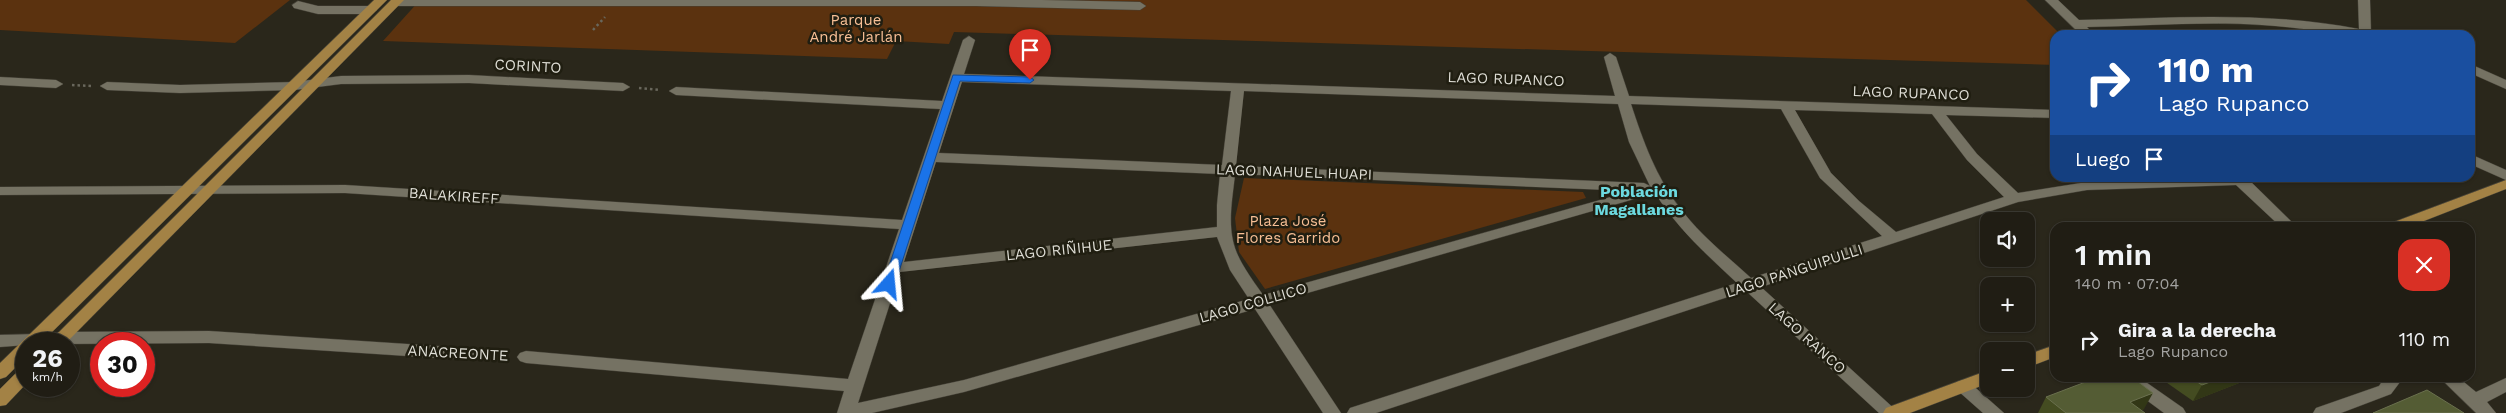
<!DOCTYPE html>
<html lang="es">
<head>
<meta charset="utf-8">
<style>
	:root { --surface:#201d14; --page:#28261d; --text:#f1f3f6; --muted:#a2a2a0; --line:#3d3b34 }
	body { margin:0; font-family:"Work Sans",sans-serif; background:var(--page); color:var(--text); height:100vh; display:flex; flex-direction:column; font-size:19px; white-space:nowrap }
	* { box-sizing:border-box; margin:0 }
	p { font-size:16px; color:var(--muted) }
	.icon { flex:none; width:28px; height:28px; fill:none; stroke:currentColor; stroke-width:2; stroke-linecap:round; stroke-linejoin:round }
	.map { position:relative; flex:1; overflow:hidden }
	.side { position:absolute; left:2050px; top:222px; width:425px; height:160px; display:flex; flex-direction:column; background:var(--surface); border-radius:15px; box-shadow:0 1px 4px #0004,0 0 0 1px var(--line) }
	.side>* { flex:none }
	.banner { position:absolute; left:2050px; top:30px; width:425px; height:152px; border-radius:15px; box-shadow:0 1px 4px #0004,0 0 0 1px var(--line); background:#1a4fa0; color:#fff; overflow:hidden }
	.controls { position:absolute; left:1980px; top:212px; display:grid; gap:10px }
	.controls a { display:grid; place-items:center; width:55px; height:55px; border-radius:10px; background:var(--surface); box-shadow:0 1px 4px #0004,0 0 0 1px var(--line); font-size:25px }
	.speed { position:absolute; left:15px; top:332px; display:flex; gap:10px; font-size:25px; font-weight:700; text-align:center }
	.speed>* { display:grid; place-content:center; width:65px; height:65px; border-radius:50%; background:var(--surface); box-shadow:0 1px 4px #0004,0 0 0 1px var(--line); line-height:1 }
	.speed small { font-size:12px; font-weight:400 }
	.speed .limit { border:8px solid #d22; background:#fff; color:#111 }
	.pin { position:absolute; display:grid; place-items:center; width:42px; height:42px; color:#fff; margin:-51px -21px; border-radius:50% 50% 50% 0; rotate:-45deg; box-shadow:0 0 5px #0007 }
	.pin .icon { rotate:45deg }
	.me { position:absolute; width:55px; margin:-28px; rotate:18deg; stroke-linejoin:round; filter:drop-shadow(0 0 4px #0008) }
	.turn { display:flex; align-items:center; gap:18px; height:105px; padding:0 25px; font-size:22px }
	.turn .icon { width:65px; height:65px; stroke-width:2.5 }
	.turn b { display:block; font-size:35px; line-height:42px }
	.then { display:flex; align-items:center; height:48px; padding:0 25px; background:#0003; gap:10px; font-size:19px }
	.round { display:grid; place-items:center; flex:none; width:52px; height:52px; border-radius:15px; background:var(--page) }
	.overview { display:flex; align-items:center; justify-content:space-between; height:85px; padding:0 25px }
	h1 { font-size:30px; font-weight:600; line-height:38px }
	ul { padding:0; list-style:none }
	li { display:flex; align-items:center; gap:15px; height:65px; padding:0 25px }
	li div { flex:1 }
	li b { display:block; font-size:19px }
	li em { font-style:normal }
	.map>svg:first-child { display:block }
</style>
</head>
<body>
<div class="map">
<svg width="2506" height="413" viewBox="0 0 2506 413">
	<rect width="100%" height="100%" fill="#2a271b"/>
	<g fill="#5b320f">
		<path d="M0,0H290L235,43L0,30Z"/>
		<path d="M420,0H2026L2061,35H2055V65L954,32L949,44L896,41L887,59L383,41Z"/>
		<path d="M1244,178L1583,192L1586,198L1265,289L1239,252L1235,218Z"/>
	</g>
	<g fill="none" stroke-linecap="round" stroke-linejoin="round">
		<g stroke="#444137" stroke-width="1">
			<g id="minor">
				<path d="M391,0H1042L1140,2L1146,6L1140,10L976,6H396L392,5Z"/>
				<path d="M2045,0H2058L2079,20C2173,18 2266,11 2359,29L2358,0H2370L2371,32L2375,35C2337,35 2300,27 2262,25C2204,21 2145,26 2087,27L2094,35H2081Z"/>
				<path d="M298,1L318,6H371L377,10L371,14H318L294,8L292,5Z"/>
				<path d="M969,36L975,40L964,74L1615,96L1604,57L1610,53L1616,57L1629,96L2055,110V118L1946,115L1977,154L2018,193L2087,182L2247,178L2298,228H2282L2236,185L2087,190L2018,202L1761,287L1899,413H1879L1746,291L1376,413H1347L1350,408L1737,283C1707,255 1677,228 1655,193L1269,304L1341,413H1323L1255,309L964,392L872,413H837L844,391L526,363L520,361L517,357L520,353L526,351L848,379L899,229L345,193L0,195V187L345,185L902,220L940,109L676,95L669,91L676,87L942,101L963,40ZM962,82L1231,91L1222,165L939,153ZM1244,91L1618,104L1629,142L1650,186L1644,183L1236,166ZM1631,104L1781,109L1820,178L1882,236L1751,278C1727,256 1700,235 1680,208C1656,177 1643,141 1631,104ZM1795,110L1932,114L1967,160L2004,197L1896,232L1859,201L1831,173ZM936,162L1220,174L1217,205V227L904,262ZM1235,174L1632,191L1263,295C1252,279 1237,260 1233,241C1228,219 1233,195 1235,174ZM1217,237L1230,270L1249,299L964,380L858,403L900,272Z"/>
				<path d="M2470,64L2506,80V89L2470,73Z"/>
				<path d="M469,75L623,83L630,87L623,91L469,83L341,84L294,90L180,93L107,90L100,86L107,82L180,85L294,82L341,76Z"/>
				<path d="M0,77L56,80L63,84L56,88L0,85Z"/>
				<path d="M2470,154L2506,170V180L2470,164Z"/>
				<path d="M209,331L453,347L459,349L462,353L459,357L453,359L209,343L60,344L54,342L52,338L54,334L60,332Z"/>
				<path d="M34,334L40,336L42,340L40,344L0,347V335Z"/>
				<path d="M2119,378H2140L2183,408L2186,413H2164L2122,382Z"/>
				<path d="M2379,378H2397L2400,382L2391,394L2341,413H2313L2316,408L2379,386L2381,383Z"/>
				<path d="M2440,378H2459L2476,392L2506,378V392L2487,402L2496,413H2476Z"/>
				<path d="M1963,380L1969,382L2004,413H1983L1957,390L1954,386L1957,382Z"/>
			</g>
		</g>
		<g stroke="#444137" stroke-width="1">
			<g id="major">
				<path d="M374,0H387L40,344H26V357L6,377L0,379V363Z"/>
				<path d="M391,0H404L65,344H47Z"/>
				<path d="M2506,180V189L2406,228H2384L2386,225Z"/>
				<path d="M2055,345V357L2026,368V355Z"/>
				<path d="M26,367V384L6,405L0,406V389L20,369Z"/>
				<path d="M1989,370V383L1910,413H1883L1886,408Z"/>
			</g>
		</g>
		<g stroke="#69675c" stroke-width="2.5" stroke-dasharray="2.5 3" stroke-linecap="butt">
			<path d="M593,30L605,17"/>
			<path d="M72,85L91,86"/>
			<path d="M639,88L660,90"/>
		</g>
		<path stroke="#69675c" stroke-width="3" stroke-dasharray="2.5 4.5" stroke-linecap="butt" d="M472,354L508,356"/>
		<use href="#minor" fill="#757263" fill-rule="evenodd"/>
		<use href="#major" fill="#a38245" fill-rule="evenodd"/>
	</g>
	<g fill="#444c21">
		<path d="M2160,378H2252L2193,401Z"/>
		<path d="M2046,397L2144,409L2141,410L2145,413H2038Z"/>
	</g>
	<g fill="#323716">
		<path d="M2221,378H2252L2193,401L2202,385Z"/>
		<path d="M2153,393L2144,409L2133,413L2130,402Z"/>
	</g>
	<g fill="#545c34" stroke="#6a704e">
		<path d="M2096,378H2133L2153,393L2130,402L2145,413H2066L2046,397Z"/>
		<path d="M2191,378H2221L2202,385Z"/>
		<path d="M2427,390L2464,413H2373Z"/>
	</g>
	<path fill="#1a73e8" stroke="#114b97" d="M953,75L1030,77L1034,80L1030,83L960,81L895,284L893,287H884L883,284Z"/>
	<g text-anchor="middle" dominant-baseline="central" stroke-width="5" stroke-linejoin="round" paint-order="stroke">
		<g font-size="15" fill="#f8bf95" stroke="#201e11">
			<text x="856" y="20">Parque<tspan x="856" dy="17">André Jarlán</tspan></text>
			<text x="1288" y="221">Plaza José<tspan x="1288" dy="17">Flores Garrido</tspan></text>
		</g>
		<g font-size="15" fill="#dfded6" stroke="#201e11">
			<text transform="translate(528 66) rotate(3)">CORINTO</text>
			<text transform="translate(1506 79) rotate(2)">LAGO RUPANCO</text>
			<text transform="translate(1911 93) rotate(2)">LAGO RUPANCO</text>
			<text transform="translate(1294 172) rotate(2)">LAGO NAHUEL HUAPI</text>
			<text transform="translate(454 196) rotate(4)">BALAKIREFF</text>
			<text transform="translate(1059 250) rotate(-6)">LAGO RIÑIHUE</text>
			<text transform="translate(1794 271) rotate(-18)">LAGO PANGUIPULLI</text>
			<text transform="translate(1253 303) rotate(-16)">LAGO COLLICO</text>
			<text transform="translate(1807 338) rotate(42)">LAGO RANCO</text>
			<text transform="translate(458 353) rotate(3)">ANACREONTE</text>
		</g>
		<g font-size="16" font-weight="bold" fill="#6cd9df" stroke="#201e11">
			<text x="1639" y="191">Población<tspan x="1639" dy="18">Magallanes</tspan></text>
		</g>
	</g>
</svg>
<div class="controls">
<a><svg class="icon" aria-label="sound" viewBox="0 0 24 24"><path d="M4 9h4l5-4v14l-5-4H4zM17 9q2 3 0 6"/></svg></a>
<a>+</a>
<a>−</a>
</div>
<div class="speed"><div>26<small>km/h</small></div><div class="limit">30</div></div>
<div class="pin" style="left:1030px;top:80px;background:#d93025"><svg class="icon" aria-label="arrive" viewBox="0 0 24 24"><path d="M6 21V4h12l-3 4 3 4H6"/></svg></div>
<svg class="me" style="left:889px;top:284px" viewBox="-20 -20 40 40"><path d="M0-17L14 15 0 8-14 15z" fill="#1a73e8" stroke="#fff" stroke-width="4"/></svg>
<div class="banner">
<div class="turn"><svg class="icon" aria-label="right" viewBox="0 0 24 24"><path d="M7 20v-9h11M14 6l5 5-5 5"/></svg><div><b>110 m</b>Lago Rupanco</div></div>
<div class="then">Luego<svg class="icon" aria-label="arrive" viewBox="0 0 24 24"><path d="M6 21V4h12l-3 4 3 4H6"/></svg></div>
</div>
<section class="side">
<div class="overview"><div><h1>1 min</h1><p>140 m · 07:04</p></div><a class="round" style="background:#d93025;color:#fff"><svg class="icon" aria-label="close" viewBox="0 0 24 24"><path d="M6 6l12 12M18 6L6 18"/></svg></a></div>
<ul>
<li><svg class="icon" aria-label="right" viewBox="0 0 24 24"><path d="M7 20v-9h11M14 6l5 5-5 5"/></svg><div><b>Gira a la derecha</b><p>Lago Rupanco</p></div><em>110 m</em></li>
</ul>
</section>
</div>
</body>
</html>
